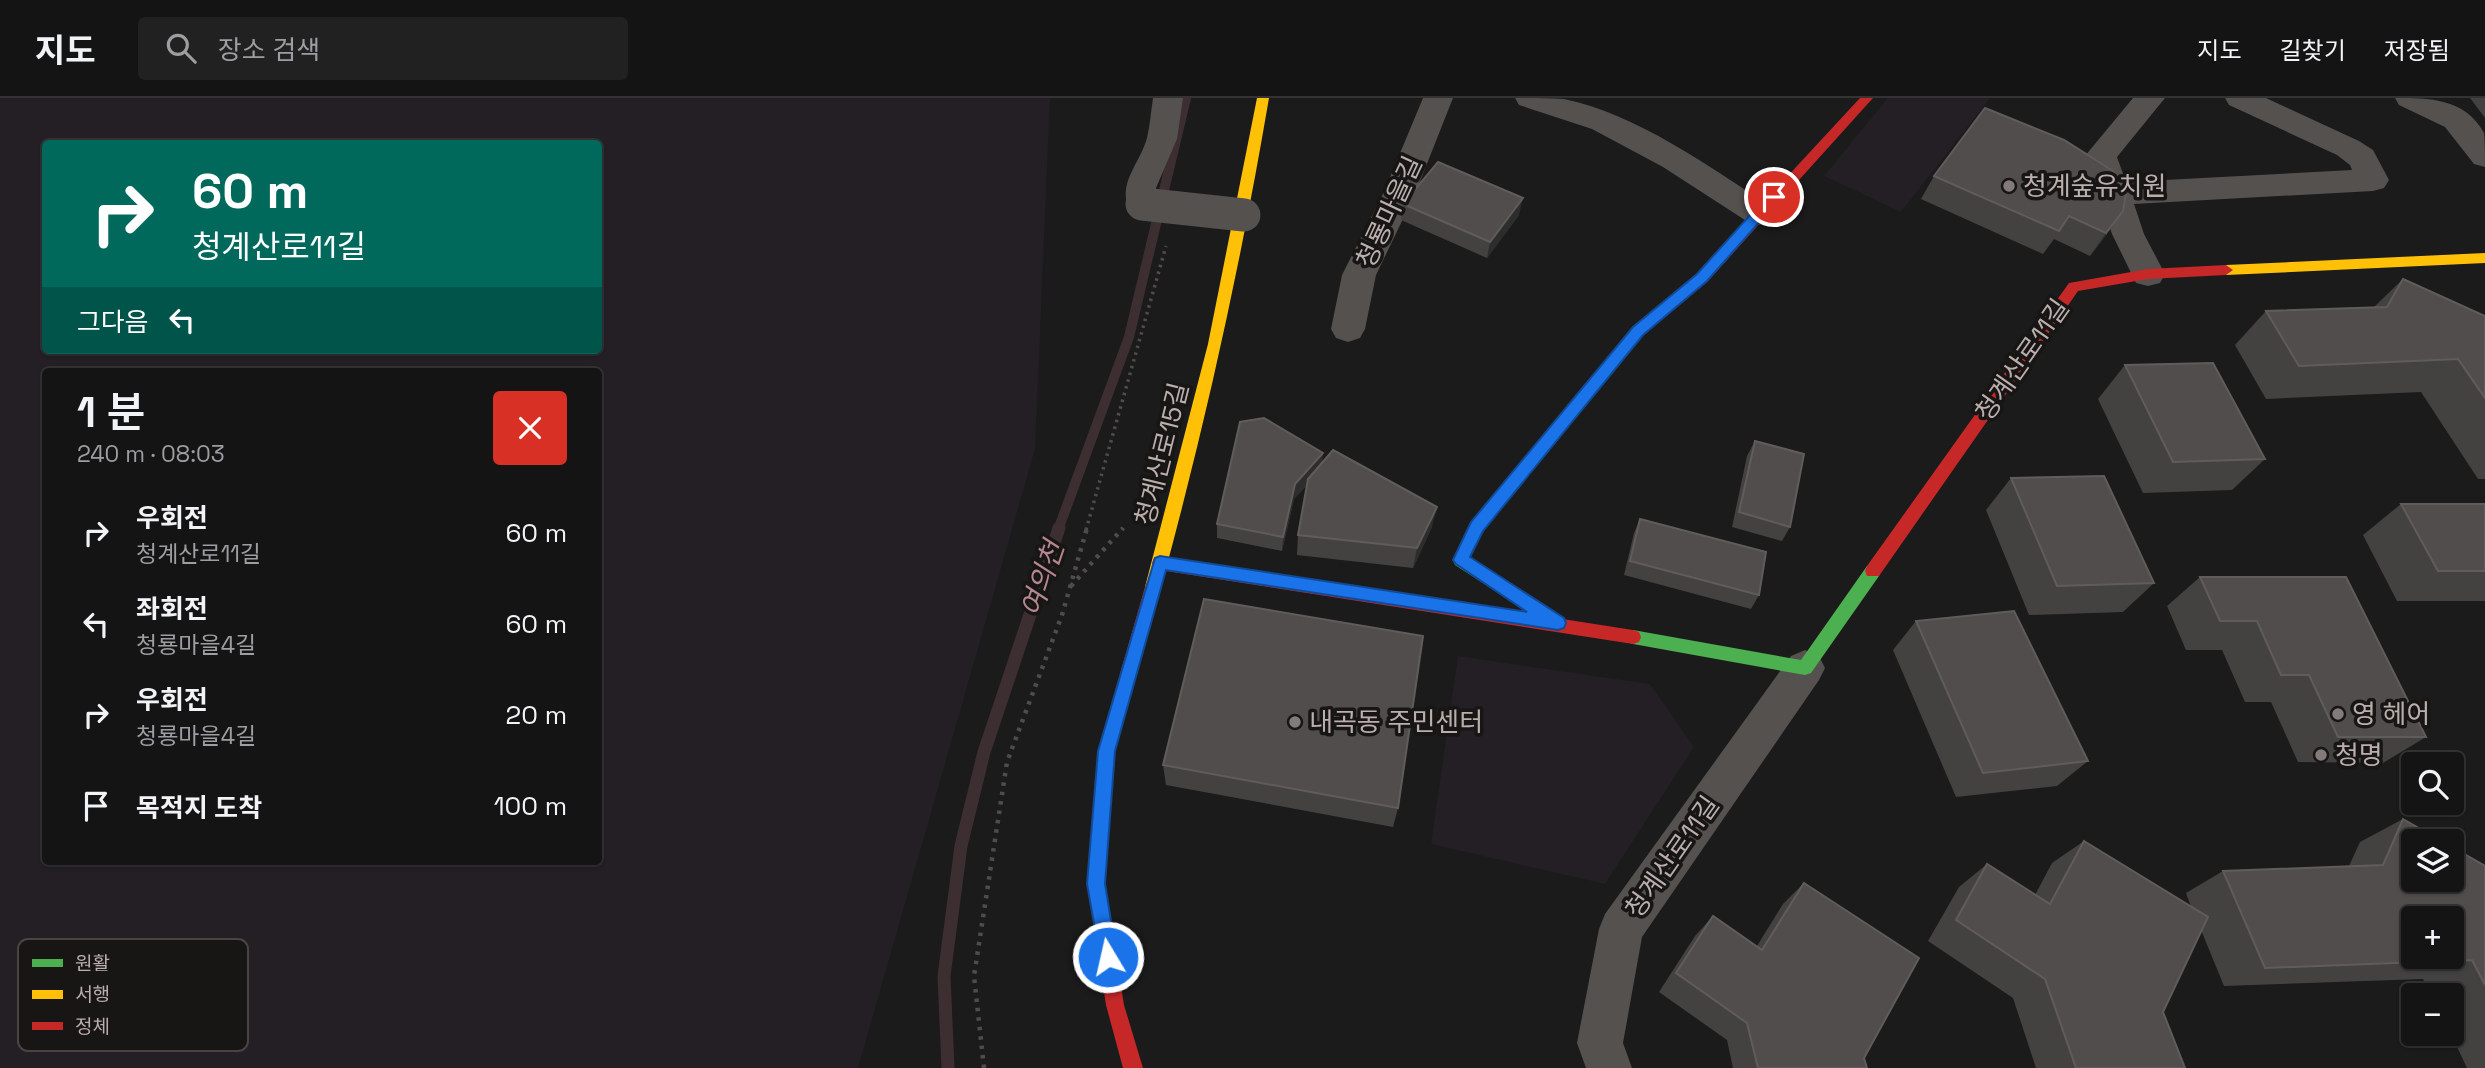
<!DOCTYPE html>
<html lang="ko">
<head>
<meta charset="utf-8">
<style>
	:root { --surface:#141414; --page:#212122; --text:#f1f3f6; --muted:#9d9ea0; --line:#333334 }
	body { margin:0; font-family:"Space Grotesk","Noto Sans KR",sans-serif; background:var(--page); color:var(--text); height:100vh; display:flex; flex-direction:column; font-size:26px; white-space:nowrap }
	* { box-sizing:border-box; margin:0 }
	p { font-size:23px; color:var(--muted) }
	.icon { flex:none; width:38px; height:38px; fill:none; stroke:currentColor; stroke-width:2; stroke-linecap:round; stroke-linejoin:round }
	.map { position:relative; flex:1; overflow:hidden }
	.panel { position:absolute; left:42px; top:270px; width:560px; height:497px; display:flex; flex-direction:column; background:var(--surface); border-radius:7px; box-shadow:0 2px 5px #0004,0 0 0 2px var(--line) }
	.panel>* { flex:none }
	.top-card { position:absolute; left:42px; top:42px; width:560px; height:214px; border-radius:7px; box-shadow:0 2px 5px #0004,0 0 0 2px var(--line); background:#00695c; color:#fff; overflow:hidden }
	.tools { position:absolute; left:2401px; top:654px; display:grid; gap:14px }
	.tools a { display:grid; place-items:center; width:63px; height:63px; border-radius:7px; background:var(--surface); box-shadow:0 2px 5px #0004,0 0 0 2px var(--line); font-size:35px }
	.pin { position:absolute; display:grid; place-items:center; width:60px; height:60px; color:#fff; margin:-30px; border:4px solid #fff; border-radius:50%; box-shadow:0 2px 7px #0007 }
	.me { position:absolute; width:77px; margin:-38px; rotate:351deg; stroke-linejoin:round; filter:drop-shadow(0 0 5px #0008) }
	.turn { display:flex; align-items:center; gap:24px; height:147px; padding:0 35px; font-size:32px }
	.turn .icon { width:91px; height:91px; stroke-width:2.5 }
	.turn b { display:block; font-size:49px; line-height:60px }
	.then { display:flex; align-items:center; height:66px; padding:0 35px; background:#0003; gap:14px; font-size:26px }
	.round { display:grid; place-items:center; flex:none; width:74px; height:74px; border-radius:7px; background:var(--page) }
	.summary { display:flex; align-items:center; justify-content:space-between; height:119px; padding:0 35px }
	h1 { font-size:42px; font-weight:600; line-height:52px }
	ul { padding:0; list-style:none }
	li { display:flex; align-items:center; gap:21px; height:91px; padding:0 35px }
	li div { flex:1 }
	li b { display:block; font-size:26px }
	li em { font-style:normal }
	header { display:flex; align-items:center; gap:42px; box-sizing:border-box; height:98px; padding:0 35px; background:var(--surface); border-bottom:2px solid var(--line) }
	header strong { font-size:33px }
	nav { display:flex; gap:38px; margin-inline-start:auto; font-size:24px }
	.search { width:490px; height:63px; background:var(--page); display:flex; align-items:center; gap:18px; box-sizing:border-box; padding:0 24px; border-radius:7px; color:var(--muted); font-size:26px }
	.map>svg:first-child { display:block }
</style>
</head>
<body>
<header>
<strong>지도</strong>
<div class="search"><svg class="icon" aria-label="search" viewBox="0 0 24 24"><circle cx="10" cy="10" r="6"/><path d="M15 15l6 6"/></svg>장소 검색</div>
<nav><a>지도</a><a>길찾기</a><a>저장됨</a></nav>
</header>
<div class="map">
<svg width="2485" height="970" viewBox="0 0 2485 970">
	<rect width="100%" height="100%" fill="#1b1b1b"/>
	<g fill="#231f25" fill-rule="evenodd">
		<path d="M0,0H1050L1035,351L858,970H0ZM46,46H598V252H46ZM46,273H598V763H46Z"/>
		<path d="M1888,0H1990L1901,114L1824,78Z"/>
		<path d="M1458,558L1650,586L1694,649L1605,786L1431,746Z"/>
	</g>
	<g fill="none" stroke-linecap="round" stroke-linejoin="round">
		<path stroke="#3d2e31" stroke-width="10" d="M1058,432L1129,239L1186,0"/>
		<path stroke="#3d2e31" stroke-width="13" d="M948,970L944,878L961,748L984,654L1059,430"/>
		<g stroke="#4f4c4b" stroke-width="3.5" stroke-dasharray="2.5 4.5" stroke-linecap="butt">
			<path d="M1086,432L1166,148"/>
			<path d="M1122,432L1126,427"/>
		</g>
		<g stroke="#4f4c4b" stroke-width="4.5" stroke-dasharray="3.5 6" stroke-linecap="butt">
			<path d="M1071,488L1123,430"/>
			<path d="M984,970L974,878L1007,664L1062,517L1087,430"/>
		</g>
		<g fill="#54514f" fill-rule="evenodd">
			<path d="M1153,0H1183L1177,41L1156,90L1158,106L1153,114L1142,117L1131,114C1115,87 1140,66 1147,40C1150,27 1151,13 1153,0Z"/>
			<path d="M1423,0H1453L1415,96L1376,177L1365,231L1360,240L1348,244L1336,240L1331,231L1342,177L1383,96Z"/>
			<path d="M1515,0C1530,0 1549,0 1564,1C1637,16 1708,68 1770,108L1775,116L1770,124L1759,127L1748,124L1663,69L1592,31L1519,7Z"/>
			<path d="M2133,0H2165L2117,59L2126,84L2352,72L2350,67L2337,57L2229,7L2225,0H2266L2359,43L2373,52L2389,82L2384,90L2373,93L2134,106L2144,136L2165,176L2160,185L2148,188L2136,185L2112,136L2085,58Z"/>
			<path d="M2395,0C2429,0 2465,0 2484,35C2485,43 2485,59 2485,69L2474,66L2445,29L2399,7Z"/>
			<path d="M1805,552L1819,558L1825,570L1819,582L1642,839L1623,945L1632,970H1586L1577,945L1599,831L1605,816L1791,558Z"/>
		</g>
		<g fill="#4caf50" fill-rule="evenodd">
			<path d="M1684,190L1689,191L1691,195L1689,199L1643,237L1483,433L1470,460L1554,513L1556,518L1554,523L1548,525L1542,523L1455,467L1453,462L1472,425L1633,229Z"/>
			<path d="M1873,466L1879,468L1881,473L1879,478L1811,575L1805,577L1633,546L1627,544L1625,539L1627,534L1633,532L1801,562L1867,468Z"/>
		</g>
		<g fill="#ffc107" fill-rule="evenodd">
			<path d="M1257,0H1269C1241,165 1205,328 1161,489L1159,494H1147L1145,489L1208,246Z"/>
			<path d="M2485,155V165L2226,177L2219,172L2226,167Z"/>
		</g>
		<g fill="#c62828" fill-rule="evenodd">
			<path d="M1860,0H1873L1707,184L1689,199H1679L1677,195L1697,176Z"/>
			<path d="M2226,167L2233,172L2226,177L2148,181L2078,193L1879,478H1867L1865,473L1867,468L2069,185L2148,171Z"/>
			<path d="M1160,458L1633,532L1639,534L1641,539L1639,544L1633,546L1160,472L1154,470L1152,465L1154,460Z"/>
			<path d="M1153,482L1159,484L1161,489L1114,653L1105,786L1124,907L1143,970H1123L1106,907L1087,786L1098,653L1145,489L1147,484Z"/>
		</g>
		<path stroke="#54514f" stroke-width="33" d="M1142,106L1244,117"/>
	</g>
	<g fill="#444141">
		<path d="M2470,0H2485V20Z"/>
		<path d="M1985,10L2107,136L2090,158L2054,141L2043,156L1921,101L1934,78Z"/>
		<path d="M1403,106L1519,117L1487,160L1401,122Z"/>
		<path d="M2403,181L2485,218V381H2478L2421,294L2266,301L2235,247L2266,213L2374,209Z"/>
		<path d="M2125,267L2265,361L2232,392L2143,395L2098,301Z"/>
		<path d="M1755,343L1790,429L1782,443L1732,429L1747,358Z"/>
		<path d="M1322,364L1432,429L1413,470L1297,457L1298,437L1307,387L1294,401L1282,453L1217,440V426Z"/>
		<path d="M2011,380L2154,485L2123,514L2029,517L1986,412Z"/>
		<path d="M2401,406H2485V503H2397L2363,437Z"/>
		<path d="M1640,421L1759,497L1751,511L1624,477L1634,435Z"/>
		<path d="M2200,479L2426,639L2383,665L2298,664L2271,604H2245L2222,552H2186L2167,508Z"/>
		<path d="M1916,523L2088,663L2057,688L1956,699L1893,552Z"/>
		<path d="M1163,667L1398,710L1393,729L1166,687Z"/>
		<path d="M2403,721L2485,768V970H2467L2451,936H2452V898H2432L2423,881L2224,888L2201,832L2163,914L2185,970H2036L2013,900L1928,843L1959,789L1987,766L2035,797L2052,765L2084,743L2191,809L2186,795L2223,773L2349,768L2360,744Z"/>
		<path d="M1804,785L1867,970H1733L1727,942L1659,894L1695,838L1713,818L1757,848L1783,806Z"/>
	</g>
	<g fill="#2e2d2d">
		<path d="M1523,100L1519,117L1487,160L1490,144Z"/>
		<path d="M2123,113L2107,136L2090,158L2106,135Z"/>
		<path d="M1323,355L1322,370L1294,401L1282,453L1283,439L1295,386Z"/>
		<path d="M1437,409L1432,429L1413,470L1417,450Z"/>
	</g>
	<g fill="#514d4d" stroke="#615c5c" stroke-width="2" fill-rule="evenodd">
		<path d="M1985,10L2064,42L2113,73L2126,96L2123,113L2106,135L2069,118L2059,133L1934,78Z"/>
		<path d="M1438,64L1523,100L1490,144L1403,106Z"/>
		<path d="M2403,181L2485,218V300L2458,261L2299,268L2266,213L2387,209Z"/>
		<path d="M2213,265L2265,361L2173,364L2125,267Z"/>
		<path d="M1264,320L1323,355L1295,386L1283,439L1217,426L1240,324Z"/>
		<path d="M1755,343L1804,356L1790,429L1739,414Z"/>
		<path d="M1333,352L1437,409L1417,450L1298,437L1308,381Z"/>
		<path d="M2104,378L2154,485L2057,488L2011,380Z"/>
		<path d="M2401,406H2485V473H2438Z"/>
		<path d="M1640,421L1766,454L1759,497L1630,463Z"/>
		<path d="M2200,479H2346L2426,639H2338L2309,577H2281L2257,523H2220Z"/>
		<path d="M1204,501L1423,538L1398,710L1163,667Z"/>
		<path d="M2014,513L2088,663L1983,675L1916,523Z"/>
		<path d="M2403,721L2443,744H2413V782H2452V749L2485,768V887L2472,862L2265,870L2223,773L2383,767ZM2413,821H2452V859H2413Z"/>
		<path d="M2084,743L2208,819L2163,914L2185,970H2076L2045,881L1956,822L1987,766L2050,806Z"/>
		<path d="M1804,785L1919,860L1864,960L1867,970H1758L1747,925L1676,875L1713,818L1762,852Z"/>
	</g>
	<path fill="#1a73e8" stroke="#114b97" stroke-width="2" d="M1774,94L1781,99L1779,102L1707,183L1643,237L1483,433L1470,459L1564,520L1566,525L1564,530L1558,532L1166,472L1115,653L1105,786L1117,859L1114,865L1108,868L1101,865L1087,786L1098,653L1155,460L1160,458L1527,514L1456,466L1453,462L1471,424L1633,229L1697,176L1769,96Z"/>
	<g fill="#837b7a" stroke="#171615" stroke-width="2.5">
		<circle cx="2009" cy="88" r="7"/>
		<circle cx="2338" cy="616" r="7"/>
		<circle cx="1295" cy="624" r="7"/>
		<circle cx="2321" cy="657" r="7"/>
	</g>
	<g text-anchor="middle" dominant-baseline="central" stroke-width="7" stroke-linejoin="round" paint-order="stroke">
		<g font-size="26" fill="#bbafad" stroke="#171615" text-anchor="start">
			<text x="2023" y="88">청계숲유치원</text>
			<text x="2352" y="616">영 헤어</text>
			<text x="1309" y="624">내곡동 주민센터</text>
			<text x="2335" y="657">청명</text>
		</g>
		<g font-size="26" fill="#bbafad" stroke="#171615">
			<text transform="translate(1389 114) rotate(-65)">청룡마을길</text>
			<text transform="translate(2022 262) rotate(-55)">청계산로11길</text>
			<text transform="translate(1162 356) rotate(-76)">청계산로15길</text>
			<text transform="translate(1672 759) rotate(-55)">청계산로11길</text>
		</g>
		<g font-size="28" font-style="italic" fill="#b4868d" stroke="#171615">
			<text transform="translate(1042 481) rotate(-71)">여의천</text>
		</g>
	</g>
	<rect x="18" y="841" width="230" height="112" rx="10" fill="#171615" stroke="#484443" stroke-width="2"/>
	<rect x="32" y="861" width="31" height="8" fill="#4caf50"/>
	<rect x="32" y="892" width="31" height="9" fill="#ffc107"/>
	<rect x="32" y="924" width="31" height="8" fill="#c62828"/>
	<g font-size="19" fill="#bbafad">
		<text x="75" y="872">원활</text>
		<text x="75" y="903">서행</text>
		<text x="75" y="935">정체</text>
	</g>
</svg>
<div class="tools">
<a><svg class="icon" aria-label="search" viewBox="0 0 24 24"><circle cx="10" cy="10" r="6"/><path d="M15 15l6 6"/></svg></a>
<a><svg class="icon" aria-label="layers" viewBox="0 0 24 24"><path d="M12 4l9 5-9 5-9-5zM3 14l9 5 9-5"/></svg></a>
<a>+</a>
<a>−</a>
</div>
<div class="pin" style="left:1774px;top:99px;background:#d93025"><svg class="icon" aria-label="arrive" viewBox="0 0 24 24"><path d="M6 21V4h12l-3 4 3 4H6"/></svg></div>
<svg class="me" style="left:1108px;top:859px" viewBox="-20 -20 40 40"><circle r="17" fill="#1a73e8" stroke="#fff" stroke-width="3"/><path d="M0-11L8 9 0 5-8 9z" fill="#fff"/></svg>
<div class="top-card">
<div class="turn"><svg class="icon" aria-label="right" viewBox="0 0 24 24"><path d="M7 20v-9h11M14 6l5 5-5 5"/></svg><div><b>60 m</b>청계산로11길</div></div>
<div class="then">그다음<svg class="icon" aria-label="left" viewBox="0 0 24 24"><path d="M17 20v-9H6M10 6l-5 5 5 5"/></svg></div>
</div>
<section class="panel">
<div class="summary"><div><h1>1 분</h1><p>240 m · 08:03</p></div><a class="round" style="background:#d93025;color:#fff"><svg class="icon" aria-label="close" viewBox="0 0 24 24"><path d="M6 6l12 12M18 6L6 18"/></svg></a></div>
<ul>
<li><svg class="icon" aria-label="right" viewBox="0 0 24 24"><path d="M7 20v-9h11M14 6l5 5-5 5"/></svg><div><b>우회전</b><p>청계산로11길</p></div><em>60 m</em></li>
<li><svg class="icon" aria-label="left" viewBox="0 0 24 24"><path d="M17 20v-9H6M10 6l-5 5 5 5"/></svg><div><b>좌회전</b><p>청룡마을4길</p></div><em>60 m</em></li>
<li><svg class="icon" aria-label="right" viewBox="0 0 24 24"><path d="M7 20v-9h11M14 6l5 5-5 5"/></svg><div><b>우회전</b><p>청룡마을4길</p></div><em>20 m</em></li>
<li><svg class="icon" aria-label="arrive" viewBox="0 0 24 24"><path d="M6 21V4h12l-3 4 3 4H6"/></svg><div><b>목적지 도착</b></div><em>100 m</em></li>
</ul>
</section>
</div>
</body>
</html>
